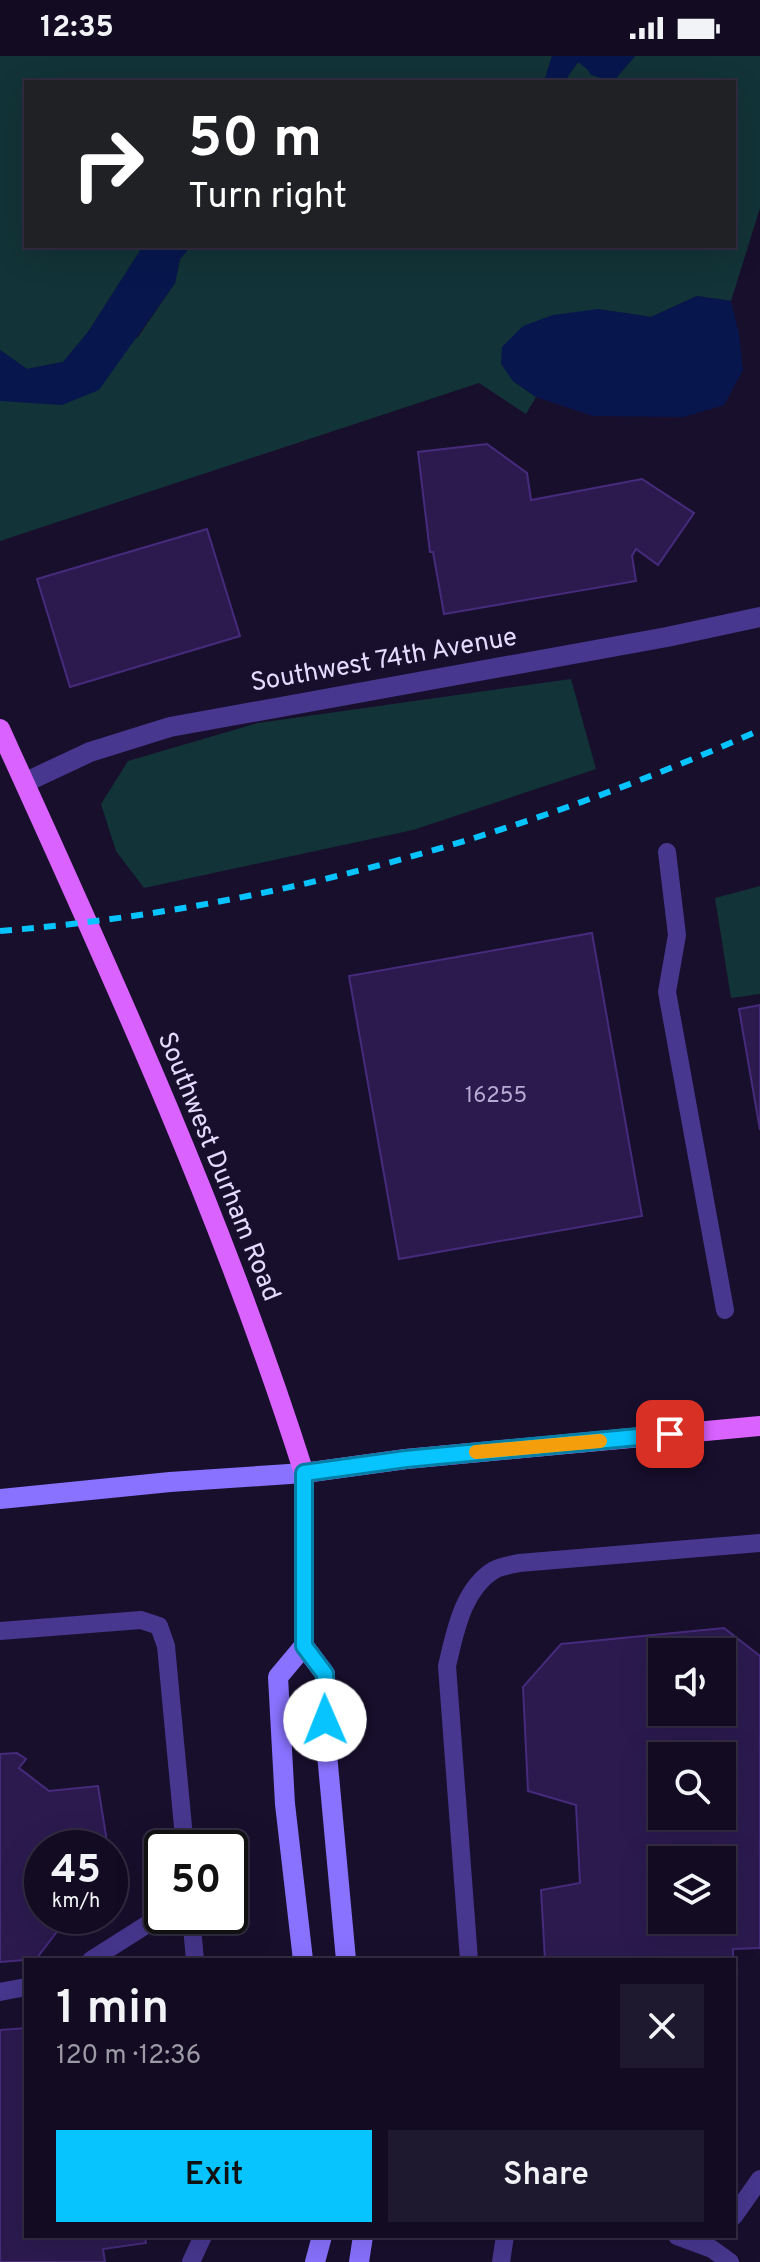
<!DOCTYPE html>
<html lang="en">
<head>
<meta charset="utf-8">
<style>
	:root { --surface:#120b22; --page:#1f192f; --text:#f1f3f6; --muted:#9c9ba5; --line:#312b40; --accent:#07c4ff }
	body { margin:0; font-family:Overpass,sans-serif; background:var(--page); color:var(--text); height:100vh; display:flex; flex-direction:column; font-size:30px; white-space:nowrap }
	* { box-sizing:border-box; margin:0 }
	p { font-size:26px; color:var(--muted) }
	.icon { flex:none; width:44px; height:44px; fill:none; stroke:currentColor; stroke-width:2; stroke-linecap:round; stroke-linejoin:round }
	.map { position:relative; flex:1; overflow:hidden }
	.side { position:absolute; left:24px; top:1902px; width:712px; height:280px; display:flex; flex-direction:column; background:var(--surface); border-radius:0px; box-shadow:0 8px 32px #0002,0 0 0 2px var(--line) }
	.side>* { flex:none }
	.guide { position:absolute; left:24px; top:24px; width:712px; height:168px; border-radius:0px; box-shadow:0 8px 32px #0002,0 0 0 2px var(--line); background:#202124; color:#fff; overflow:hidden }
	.buttons { position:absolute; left:648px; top:1582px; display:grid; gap:16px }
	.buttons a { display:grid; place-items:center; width:88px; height:88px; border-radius:0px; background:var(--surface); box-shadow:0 8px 32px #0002,0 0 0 2px var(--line); font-size:40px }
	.speed { position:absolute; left:24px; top:1774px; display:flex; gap:16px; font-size:40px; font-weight:700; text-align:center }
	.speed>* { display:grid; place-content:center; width:104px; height:104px; border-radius:50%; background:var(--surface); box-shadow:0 8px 32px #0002,0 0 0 2px var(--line); line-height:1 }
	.speed small { font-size:20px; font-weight:400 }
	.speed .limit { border:4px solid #111; border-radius:12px; background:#fff; color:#111 }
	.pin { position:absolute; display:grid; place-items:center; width:68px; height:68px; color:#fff; margin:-34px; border-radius:16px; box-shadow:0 4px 12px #0006 }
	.me { position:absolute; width:88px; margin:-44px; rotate:359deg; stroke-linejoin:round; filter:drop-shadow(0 0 6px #0008) }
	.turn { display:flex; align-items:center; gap:28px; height:168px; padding:0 32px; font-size:36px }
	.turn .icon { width:104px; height:104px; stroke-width:2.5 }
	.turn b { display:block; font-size:56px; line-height:68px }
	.round { display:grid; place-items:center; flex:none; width:84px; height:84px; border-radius:0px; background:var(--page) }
	.overview { display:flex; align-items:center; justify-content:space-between; height:136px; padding:0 32px }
	h1 { font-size:48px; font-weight:600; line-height:60px }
	.action { display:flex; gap:16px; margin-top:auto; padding:16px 32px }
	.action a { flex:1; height:92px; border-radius:0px; background:var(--accent); color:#111; font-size:32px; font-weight:600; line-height:92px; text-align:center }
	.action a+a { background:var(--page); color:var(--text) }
	.status { display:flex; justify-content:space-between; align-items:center; height:56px; padding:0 40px; background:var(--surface); direction:ltr }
	.status svg { height:22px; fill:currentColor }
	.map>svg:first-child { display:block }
</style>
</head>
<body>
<div class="status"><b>12:35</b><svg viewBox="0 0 49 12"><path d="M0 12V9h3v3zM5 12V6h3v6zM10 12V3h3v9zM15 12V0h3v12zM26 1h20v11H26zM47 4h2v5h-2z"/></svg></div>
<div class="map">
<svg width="760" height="2206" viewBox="0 0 760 2206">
	<rect width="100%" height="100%" fill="#180f2d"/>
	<g fill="#123337">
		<path d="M0,0H552L544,26H26V190H143L88,276L63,306L27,313L0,294Z"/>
		<path d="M635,0H760V152L731,245L697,240L651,261L598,253L513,325L536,341L526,358L479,327L0,485V345L138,281L175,227L180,203L191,190H734V26H567L566,23L578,6L613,26Z"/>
		<path d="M571,623L596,713L413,774L144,832L116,795L101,748L128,705L258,667Z"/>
		<path d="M760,830V938L731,942L715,842Z"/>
	</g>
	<g fill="#07174e">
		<path d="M552,0H635L613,26L591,19L587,13L578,6L566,23L567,26H544Z"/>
		<path d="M143,190H191L180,203L175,227L99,334L62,349L0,345V294L27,313L63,306L88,276Z"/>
		<path d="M697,240L731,245L739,278L743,314L724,349L684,361L593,360L536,341L513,325L501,308L502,291L523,270L553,259L598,253L651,261Z"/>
	</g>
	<g fill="#2c1a4f" stroke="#462b7c" stroke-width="2" fill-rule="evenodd">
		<path d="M487,388L527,417L531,444L642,423L694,457L658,509L636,493L632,500L636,525L444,558L433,496H430L418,396Z"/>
		<path d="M207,473L240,580L70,631L37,523Z"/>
		<path d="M592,877L642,1160L399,1203L349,920Z"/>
		<path d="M760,949V1074L739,953Z"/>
		<path d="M724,1572L760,1600V1892L733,1893V1904H545L541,1834L580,1827L576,1749L528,1735L523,1631L561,1588ZM662,1596H722V1656H662ZM662,1700H722V1760H662ZM662,1804H722V1864H662Z"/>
		<path d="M17,1697L26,1703L19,1712L49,1735L98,1730L108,1792H42V1860H69L36,1903L0,1906V1698Z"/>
		<path d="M26,1972V2180H145L146,2187L103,2193L105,2206H0V1974Z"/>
	</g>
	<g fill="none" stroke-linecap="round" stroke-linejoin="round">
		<g stroke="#47378f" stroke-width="18">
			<path d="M667,796L677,879L667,936L725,1254"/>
			<path d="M0,1575L141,1564L159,1570L166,1590L185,1792"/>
			<path d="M191,1860L195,1904"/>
			<path d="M91,1904L162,1859"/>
			<path d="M469,1904L447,1610C455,1577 462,1534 494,1514C501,1510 511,1509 519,1507L760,1487"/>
			<path d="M0,1936L26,1931"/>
			<path d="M734,2160L760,2123"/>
			<path d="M677,2180L712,2193L730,2206"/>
			<path d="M191,2206L203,2180"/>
			<path d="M501,2206L505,2180"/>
		</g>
		<path stroke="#47378f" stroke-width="20" d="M26,726L90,696L170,671L667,581L760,561"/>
		<g stroke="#8972ff" stroke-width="20">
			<path d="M0,1443L170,1426L304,1417V1590L325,1618L326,1687L346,1904"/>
			<path d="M303,1904L285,1748L278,1621L304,1590"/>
			<path d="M315,2206L322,2180"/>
			<path d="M359,2206L363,2180"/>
		</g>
		<path stroke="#da62ff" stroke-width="20" d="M0,673C111,917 223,1161 304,1417L406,1403L760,1370"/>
		<path stroke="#07c4ff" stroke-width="6" stroke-dasharray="12 10" stroke-linecap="butt" d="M0,875C263,854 520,781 760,674"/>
	</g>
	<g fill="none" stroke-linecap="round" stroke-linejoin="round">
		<g stroke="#057fa6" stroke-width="20">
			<path id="route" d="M325,1664V1618L304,1590V1417L406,1403L670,1378"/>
		</g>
		<use href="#route" stroke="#07c4ff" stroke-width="14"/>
		<path stroke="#f59e0b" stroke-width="14" d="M476,1396L600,1385"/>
	</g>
	<g text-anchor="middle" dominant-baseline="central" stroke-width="8" stroke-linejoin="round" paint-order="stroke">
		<g font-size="22" fill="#b6abd3">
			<text x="496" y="1040">16255</text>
		</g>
		<g font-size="26" fill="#e4dbff" stroke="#180f2d">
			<text transform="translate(384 605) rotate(-10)">Southwest 74th Avenue</text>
			<text transform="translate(218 1111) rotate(68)">Southwest Durham Road</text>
		</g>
	</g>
</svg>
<div class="buttons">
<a><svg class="icon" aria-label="sound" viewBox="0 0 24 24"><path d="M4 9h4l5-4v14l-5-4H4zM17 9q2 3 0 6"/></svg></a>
<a><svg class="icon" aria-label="search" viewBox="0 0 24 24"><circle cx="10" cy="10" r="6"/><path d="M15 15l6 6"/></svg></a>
<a><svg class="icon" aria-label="layers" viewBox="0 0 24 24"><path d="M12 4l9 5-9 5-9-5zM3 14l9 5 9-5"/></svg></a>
</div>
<div class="speed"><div>45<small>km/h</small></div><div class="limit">50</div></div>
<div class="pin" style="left:670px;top:1378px;background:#d93025"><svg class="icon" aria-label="arrive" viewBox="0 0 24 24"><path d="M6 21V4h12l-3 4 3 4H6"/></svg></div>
<svg class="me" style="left:325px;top:1664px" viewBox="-20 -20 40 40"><circle r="19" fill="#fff"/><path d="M0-13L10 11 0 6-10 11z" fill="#07c4ff"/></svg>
<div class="guide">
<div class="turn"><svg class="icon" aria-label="right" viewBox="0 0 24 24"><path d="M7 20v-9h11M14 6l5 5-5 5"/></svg><div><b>50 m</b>Turn right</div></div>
</div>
<section class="side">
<div class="overview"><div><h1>1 min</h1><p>120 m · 12:36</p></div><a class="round"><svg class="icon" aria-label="close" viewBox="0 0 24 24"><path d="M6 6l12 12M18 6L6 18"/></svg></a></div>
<div class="action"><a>Exit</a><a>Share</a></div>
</section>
</div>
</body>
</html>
